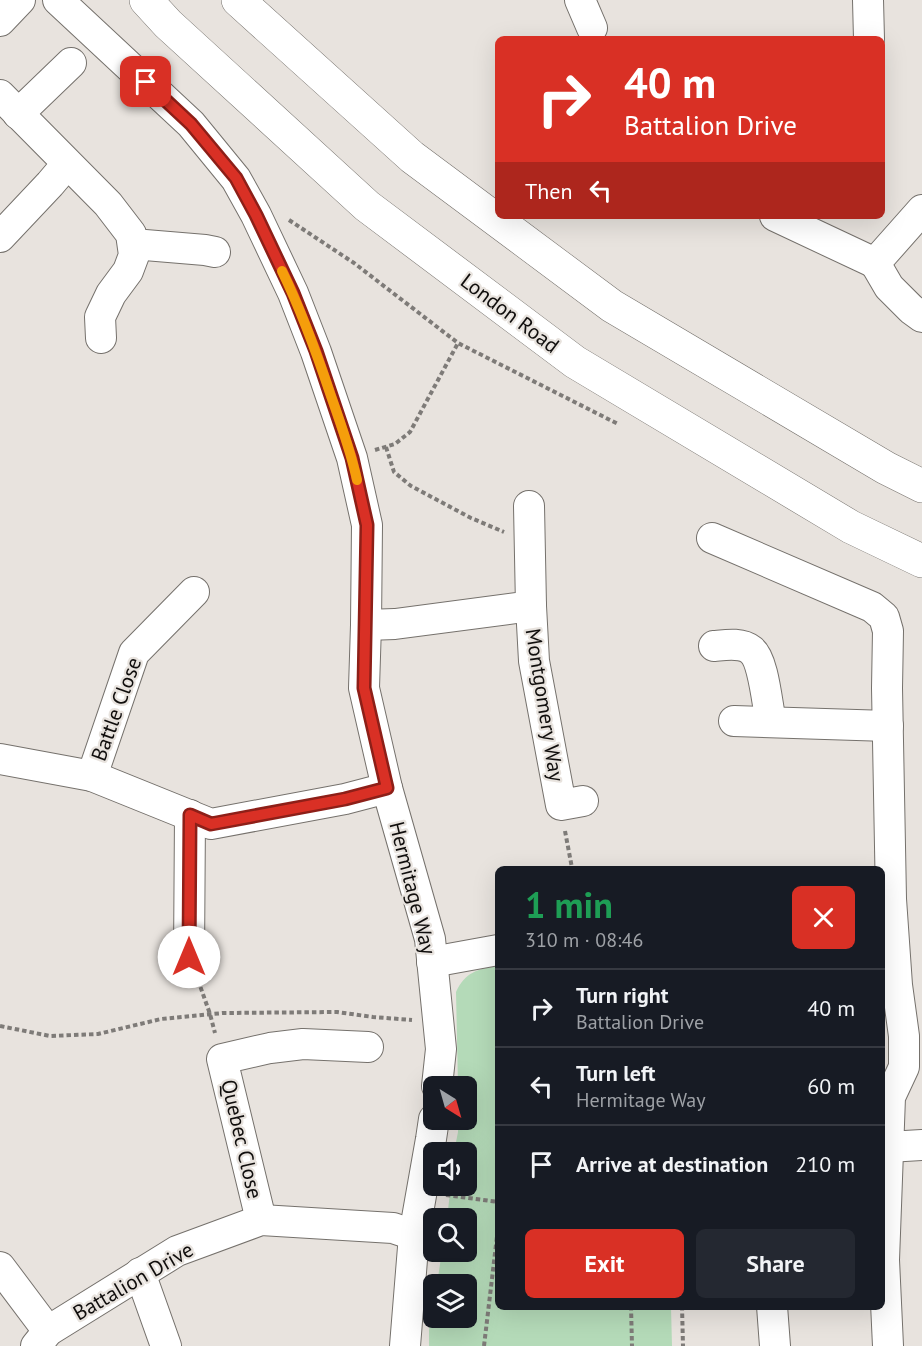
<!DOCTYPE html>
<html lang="en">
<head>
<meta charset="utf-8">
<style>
	:root { --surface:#171b24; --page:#242831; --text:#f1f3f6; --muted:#9ea1a6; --line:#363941; --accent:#d93025 }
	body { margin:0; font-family:"PT Sans",sans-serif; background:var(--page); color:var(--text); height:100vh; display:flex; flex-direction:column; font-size:22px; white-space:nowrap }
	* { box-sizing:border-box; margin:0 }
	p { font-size:20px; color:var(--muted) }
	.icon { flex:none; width:33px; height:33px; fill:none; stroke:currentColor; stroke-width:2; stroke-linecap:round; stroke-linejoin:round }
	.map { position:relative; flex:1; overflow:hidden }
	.sheet { position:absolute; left:495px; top:866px; width:390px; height:444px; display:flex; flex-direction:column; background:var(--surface); border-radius:9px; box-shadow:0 6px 24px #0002 }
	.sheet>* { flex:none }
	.guide { position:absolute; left:495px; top:36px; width:390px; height:183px; border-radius:9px; box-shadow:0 6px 24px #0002; background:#d93025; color:#fff; overflow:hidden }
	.needle { width:39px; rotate:143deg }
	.buttons { position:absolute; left:423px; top:1076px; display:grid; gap:12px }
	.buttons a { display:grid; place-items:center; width:54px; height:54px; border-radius:9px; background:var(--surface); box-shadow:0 6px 24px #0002; font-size:30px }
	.pin { position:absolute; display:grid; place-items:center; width:51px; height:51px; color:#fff; margin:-26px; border-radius:12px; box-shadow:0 3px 9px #0006 }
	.me { position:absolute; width:66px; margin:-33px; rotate:0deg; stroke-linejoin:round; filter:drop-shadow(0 0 4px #0008) }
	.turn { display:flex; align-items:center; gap:21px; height:126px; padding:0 30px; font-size:27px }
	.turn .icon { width:78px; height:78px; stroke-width:2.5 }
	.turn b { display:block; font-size:42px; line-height:51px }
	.then { display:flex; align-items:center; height:57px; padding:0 30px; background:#0003; gap:12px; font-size:22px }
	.round { display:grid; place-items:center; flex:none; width:63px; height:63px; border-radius:9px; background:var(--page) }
	.headline { display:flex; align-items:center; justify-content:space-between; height:102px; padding:0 30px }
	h1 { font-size:36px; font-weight:700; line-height:45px; color:#1e9e55 }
	.primary-button { display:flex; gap:12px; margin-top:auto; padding:12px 30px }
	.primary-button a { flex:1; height:69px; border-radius:9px; background:var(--accent); color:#fff; font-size:24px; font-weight:700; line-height:69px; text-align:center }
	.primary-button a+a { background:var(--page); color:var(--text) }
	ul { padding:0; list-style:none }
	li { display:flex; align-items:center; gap:18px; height:78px; padding:0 30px; border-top:2px solid var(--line) }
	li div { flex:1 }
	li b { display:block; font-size:22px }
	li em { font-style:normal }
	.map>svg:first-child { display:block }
</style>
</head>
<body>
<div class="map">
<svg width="922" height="1346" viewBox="0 0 922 1346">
	<rect width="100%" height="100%" fill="#e8e3de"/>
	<path fill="#b4dab8" d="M498,966V1306L671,1307L672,1346H429V1330L433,1304L434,1317H466V1284H437L442,1251H466V1218H447L451,1185H466V1152H454L458,1132V1119H466V1086H458L456,992C465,972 478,969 498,966Z"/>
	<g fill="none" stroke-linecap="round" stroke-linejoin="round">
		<g stroke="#75716c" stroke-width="32">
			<g id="minor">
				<path d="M58,0L191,124L236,179L256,215L293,293L316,352L352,458L367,525L366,625L364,688L387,788L430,939L441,1049L437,1086"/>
				<path d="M580,0L592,28"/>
				<path d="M868,0L869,39"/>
				<path d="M0,21L20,0"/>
				<path d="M0,95L108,204L131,234L134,255L128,271L111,294L100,317L101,338"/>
				<path d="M18,114L71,63"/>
				<path d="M922,210L875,263L889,287L911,309L922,317"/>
				<path d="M775,216L875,263"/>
				<path d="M0,237L50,184L67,164"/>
				<path d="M133,244L205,250L215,252"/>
				<path d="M712,538L872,607L884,617L888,631L887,688L891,899L897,985L904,1036V1067L890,1097L884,1260L888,1346"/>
				<path d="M531,606L534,661L561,805L583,801"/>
				<path d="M366,625L395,624L531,606L529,506"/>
				<path d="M714,646C725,645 741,642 751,650C764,660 767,705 771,722"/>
				<path d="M734,721L888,726"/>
				<path d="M0,759L92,776L211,824L345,799L387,788"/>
				<path d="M92,776L134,653L194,592"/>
				<path d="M189,957L190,815"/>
				<path d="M432,962L498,950"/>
				<path d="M888,1147L922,1145"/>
				<path d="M261,1220L222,1059L270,1048L303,1044L368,1047"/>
				<path d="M0,1267L48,1331"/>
				<path d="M140,1273L166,1346"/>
				<path d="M772,1306L775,1346"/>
				<path d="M36,1346L48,1331L177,1251L261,1220L393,1228L414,1235"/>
				<path d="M405,1346L414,1235L431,1139L434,1119"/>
			</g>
		</g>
		<g stroke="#75716c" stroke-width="34">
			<g id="highway">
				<path d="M146,0L168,24L367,206L575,362L851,527L922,561"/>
				<path d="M238,0L412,157L612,306L886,468L922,486"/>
			</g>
		</g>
		<g stroke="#7e7b78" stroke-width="4" stroke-dasharray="4.5 3" stroke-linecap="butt">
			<path d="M289,220L354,263L458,343L618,424"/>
			<path d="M386,447L394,472L411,486L471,518L504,532"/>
			<path d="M375,450L395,444L410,432L458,343"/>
			<path d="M565,831L572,868"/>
			<path d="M198,980L210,1014L215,1033"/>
			<path d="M0,1026L50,1036L98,1034L161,1019L223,1013L337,1012L373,1017L412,1020"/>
			<path d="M446,1195L498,1202"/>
			<path d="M631,1306L632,1346"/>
			<path d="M682,1306L683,1346"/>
			<path d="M484,1346L498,1228"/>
		</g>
		<use href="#minor" stroke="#fff" stroke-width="30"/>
		<use href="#highway" stroke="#fff" stroke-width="33"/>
	</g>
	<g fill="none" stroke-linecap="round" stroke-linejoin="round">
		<g stroke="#8d1f18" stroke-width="15">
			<path id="route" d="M146,82L191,124L236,178L256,215L293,293L316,351L352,458L367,525L364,688L387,788L345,799L211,824L190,815L189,957"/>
		</g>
		<use href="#route" stroke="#d93025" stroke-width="10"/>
		<path stroke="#f59e0b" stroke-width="10" d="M282,271C302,312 317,354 331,396C341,424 351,452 357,480"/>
	</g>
	<g text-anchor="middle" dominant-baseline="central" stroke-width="4.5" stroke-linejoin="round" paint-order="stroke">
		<g font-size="21" fill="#100e0d" stroke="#e8e3de">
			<text transform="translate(510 313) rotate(37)">London Road</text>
			<text transform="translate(545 705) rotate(81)">Montgomery Way</text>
			<text transform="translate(116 709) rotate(-70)">Battle Close</text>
			<text transform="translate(413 888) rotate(76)">Hermitage Way</text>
			<text transform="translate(242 1139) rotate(77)">Quebec Close</text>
			<text transform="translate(133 1281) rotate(-30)">Battalion Drive</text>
		</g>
	</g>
</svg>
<div class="buttons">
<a><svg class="needle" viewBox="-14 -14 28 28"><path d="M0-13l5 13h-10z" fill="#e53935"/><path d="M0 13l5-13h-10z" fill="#9ea1a6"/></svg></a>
<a><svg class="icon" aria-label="sound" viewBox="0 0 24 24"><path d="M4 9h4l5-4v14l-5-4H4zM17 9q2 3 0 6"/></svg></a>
<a><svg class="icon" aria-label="search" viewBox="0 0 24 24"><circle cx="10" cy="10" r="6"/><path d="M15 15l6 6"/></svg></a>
<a><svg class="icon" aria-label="layers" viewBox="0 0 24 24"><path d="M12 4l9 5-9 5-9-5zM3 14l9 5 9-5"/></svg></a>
</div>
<div class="pin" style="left:146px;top:82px;background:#d93025"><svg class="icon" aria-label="arrive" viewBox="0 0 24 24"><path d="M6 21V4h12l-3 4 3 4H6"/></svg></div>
<svg class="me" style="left:189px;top:957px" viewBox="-20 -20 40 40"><circle r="19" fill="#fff"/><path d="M0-13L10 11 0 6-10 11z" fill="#d93025"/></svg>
<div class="guide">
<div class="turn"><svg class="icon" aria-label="right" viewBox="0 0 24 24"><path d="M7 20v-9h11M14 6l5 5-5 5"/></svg><div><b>40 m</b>Battalion Drive</div></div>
<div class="then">Then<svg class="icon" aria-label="left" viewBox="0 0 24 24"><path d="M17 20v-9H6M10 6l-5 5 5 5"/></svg></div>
</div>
<section class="sheet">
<div class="headline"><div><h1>1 min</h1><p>310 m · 08:46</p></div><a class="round" style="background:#d93025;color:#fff"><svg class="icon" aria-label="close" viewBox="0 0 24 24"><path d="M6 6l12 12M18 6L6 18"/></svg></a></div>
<ul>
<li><svg class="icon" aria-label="right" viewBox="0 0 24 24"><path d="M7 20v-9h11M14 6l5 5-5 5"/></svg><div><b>Turn right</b><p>Battalion Drive</p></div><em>40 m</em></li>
<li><svg class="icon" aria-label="left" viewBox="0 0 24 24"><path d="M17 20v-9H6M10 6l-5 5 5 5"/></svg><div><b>Turn left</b><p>Hermitage Way</p></div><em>60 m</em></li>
<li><svg class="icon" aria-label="arrive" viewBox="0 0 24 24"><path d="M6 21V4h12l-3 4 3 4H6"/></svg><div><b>Arrive at destination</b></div><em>210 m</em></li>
</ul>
<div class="primary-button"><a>Exit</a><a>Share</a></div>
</section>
</div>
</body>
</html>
